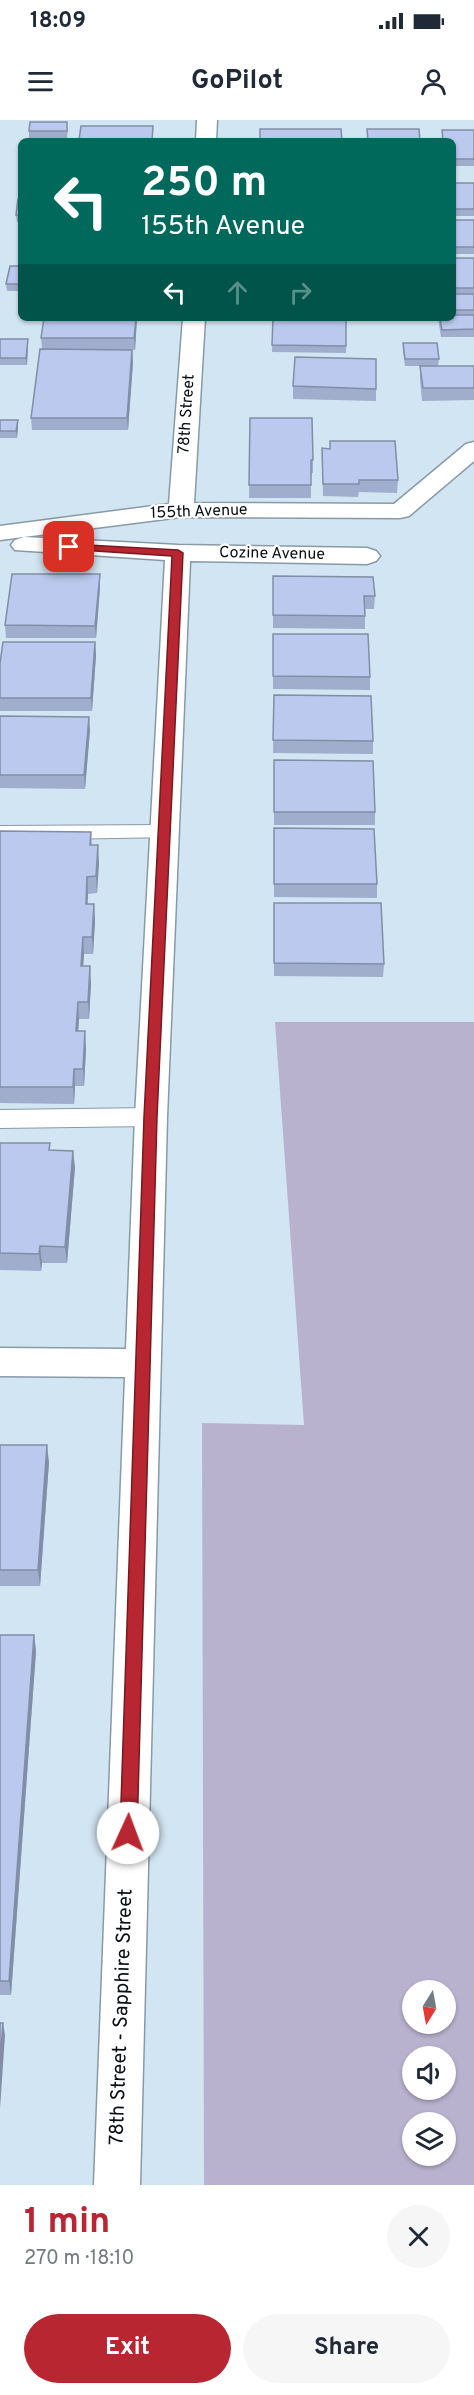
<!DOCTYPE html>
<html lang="en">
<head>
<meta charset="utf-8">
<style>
	:root { --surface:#fff; --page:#f6f6f7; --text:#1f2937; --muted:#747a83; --accent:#b82731 }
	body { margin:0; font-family:Overpass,sans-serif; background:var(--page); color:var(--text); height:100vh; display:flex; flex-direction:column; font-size:22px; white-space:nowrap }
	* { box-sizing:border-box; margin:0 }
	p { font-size:20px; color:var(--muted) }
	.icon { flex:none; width:33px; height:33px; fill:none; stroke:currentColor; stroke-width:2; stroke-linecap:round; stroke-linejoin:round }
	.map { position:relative; height:2065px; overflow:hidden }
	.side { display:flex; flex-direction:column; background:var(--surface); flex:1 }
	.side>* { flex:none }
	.guide { position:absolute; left:18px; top:18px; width:438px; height:183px; border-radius:9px; box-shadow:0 2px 4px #0004; background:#00695c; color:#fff; overflow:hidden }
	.needle { width:39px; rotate:191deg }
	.buttons { position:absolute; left:402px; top:1860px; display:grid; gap:12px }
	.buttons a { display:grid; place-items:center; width:54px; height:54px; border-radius:50%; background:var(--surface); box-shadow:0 2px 4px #0004; font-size:30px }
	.pin { position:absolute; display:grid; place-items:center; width:51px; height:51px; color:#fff; margin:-26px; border-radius:12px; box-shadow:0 3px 9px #0006 }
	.me { position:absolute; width:66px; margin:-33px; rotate:2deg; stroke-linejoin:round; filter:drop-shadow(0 0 4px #0008) }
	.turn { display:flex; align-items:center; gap:21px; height:126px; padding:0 24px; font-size:27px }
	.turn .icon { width:78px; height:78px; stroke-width:2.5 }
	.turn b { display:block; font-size:42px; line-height:51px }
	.lanes { display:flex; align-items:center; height:57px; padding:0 24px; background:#0003; justify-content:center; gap:30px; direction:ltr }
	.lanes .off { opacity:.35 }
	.round { display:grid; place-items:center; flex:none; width:63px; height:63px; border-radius:32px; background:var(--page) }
	.head { display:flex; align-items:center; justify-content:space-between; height:102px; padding:0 24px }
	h1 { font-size:36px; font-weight:700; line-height:45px; color:var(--accent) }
	.action { display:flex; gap:12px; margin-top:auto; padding:12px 24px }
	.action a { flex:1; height:69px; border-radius:36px; background:var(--accent); color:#fff; font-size:24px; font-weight:700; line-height:69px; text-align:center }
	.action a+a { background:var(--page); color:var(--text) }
	.status { display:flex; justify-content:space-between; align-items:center; height:42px; padding:0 30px; background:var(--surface); direction:ltr }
	.status svg { height:16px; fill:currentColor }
	header { display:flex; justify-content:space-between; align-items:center; height:78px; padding:0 24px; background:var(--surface); font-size:27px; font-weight:700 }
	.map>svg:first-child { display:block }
</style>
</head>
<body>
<div class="status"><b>18:09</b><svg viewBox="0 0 49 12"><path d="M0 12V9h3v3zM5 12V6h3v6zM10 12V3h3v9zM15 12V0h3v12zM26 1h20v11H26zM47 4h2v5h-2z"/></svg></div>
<header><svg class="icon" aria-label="menu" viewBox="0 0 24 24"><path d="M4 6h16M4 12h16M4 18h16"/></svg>GoPilot<svg class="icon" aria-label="person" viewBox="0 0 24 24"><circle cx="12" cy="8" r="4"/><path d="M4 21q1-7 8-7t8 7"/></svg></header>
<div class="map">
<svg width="474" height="2065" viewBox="0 0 474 2065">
	<rect width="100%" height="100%" fill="#d2e5f2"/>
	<path fill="#b9b2cf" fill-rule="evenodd" d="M275,902H474V2065H204L202,1303L304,1305ZM412,1870H446V1904H412ZM412,1936H446V1970H412ZM412,2002H446V2036H412Z"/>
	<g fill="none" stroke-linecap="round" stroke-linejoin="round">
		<g stroke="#899aa7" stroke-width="2">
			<g id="service">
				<path d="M164,705L172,707L175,712L172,717L0,720V706Z"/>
				<path d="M151,988L160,991L164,997L160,1003L151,1006L0,1008V990Z"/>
			</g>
		</g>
		<g stroke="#899aa7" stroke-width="3">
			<g id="minor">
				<path d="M197,0H217L216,21H196Z"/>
				<path d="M183,198H205L194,383L394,384L466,324L474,322V341L409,396L400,398L181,397L0,420V406L169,384Z"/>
				<path d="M24,417L178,425L367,428L376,431L380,436L376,441L367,444L190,441L167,997L140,2065H94L125,1257L0,1256V1228L126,1229L135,997L165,440L15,430L11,425L15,420Z"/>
			</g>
		</g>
		<use href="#service" fill="#fff" fill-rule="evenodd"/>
		<use href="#minor" fill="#fff" fill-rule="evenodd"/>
	</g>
	<g fill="#a0adcc">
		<path d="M153,6V21H79V20Z"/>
		<path d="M68,9L67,18H29V11Z"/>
		<path d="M442,10H474V46H453V21H442Z"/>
		<rect x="453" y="63" width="21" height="33"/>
		<path d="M21,79V102H17L16,95Z"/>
		<rect x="453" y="100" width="21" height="34"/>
		<path d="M453,138H474V217H441L438,198H453Z"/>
		<path d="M21,146V171H7L6,164Z"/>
		<path d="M137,198L135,230H132L133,242L128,310H32L31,298L42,229L41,218Z"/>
		<path d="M273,198L346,226V233L272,232Z"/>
		<path d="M0,219L28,226L27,245H0Z"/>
		<path d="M403,223L439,239L438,246H474V280L422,281L420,259V246H405L403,231Z"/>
		<path d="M293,266L376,269V281L293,279Z"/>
		<path d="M250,298L313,340V353H311V378H249Z"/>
		<path d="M0,300L18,307L17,318H0Z"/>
		<path d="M322,328L398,360L397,373L359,372L358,377L323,376Z"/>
		<path d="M100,454V467L96,518H6L5,505Z"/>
		<path d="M273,456L375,476L374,489H365V509L273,508Z"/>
		<path d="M273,514L370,557V570L273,569Z"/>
		<path d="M95,522L96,535L92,591H0V543Z"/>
		<path d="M274,575L373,621V634L273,633Z"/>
		<path d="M0,596L90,610L85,669L0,668Z"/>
		<path d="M274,640L375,692V705H274Z"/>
		<path d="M274,708L377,764V778L274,777Z"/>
		<path d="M0,711L91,712L92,725L99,742L97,773L88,774L87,784H94L95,801L93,834H84L83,846L91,863L89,899H79L78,911L86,928L84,966H75L74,984L0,983Z"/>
		<path d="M274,783L384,844L383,857L274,856Z"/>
		<path d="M0,1023H50V1030L75,1047L67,1143H42L41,1151L0,1150Z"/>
		<path d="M0,1325L49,1342L40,1466H0Z"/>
		<path d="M0,1515H34L36,1531L11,1875H0Z"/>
	</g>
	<g fill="#828da6">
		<path d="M136,198H137L135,230L134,218Z"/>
		<path d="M28,219V226L27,245L26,238Z"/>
		<path d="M132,230L133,242L128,310L127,298Z"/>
		<path d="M18,300V307L17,318L16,311Z"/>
		<path d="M100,454V467L96,518L95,506Z"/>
		<path d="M95,522L96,535L92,591L91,578Z"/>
		<path d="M89,597L90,610L85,669L84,655Z"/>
		<path d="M98,725L99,742L97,773L96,756Z"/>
		<path d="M87,757L88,774L87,801L86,784Z"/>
		<path d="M94,784L95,801L93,834L92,817Z"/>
		<path d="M83,817L84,834L82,863L81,846Z"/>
		<path d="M90,846L91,863L89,899L88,882Z"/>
		<path d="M78,882L79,899L77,928L76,911Z"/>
		<path d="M85,911L86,928L84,966L83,949Z"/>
		<path d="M74,949L75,966L74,984L73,967Z"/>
		<path d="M73,1031L75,1047L67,1143L65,1127Z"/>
		<path d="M40,1126L42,1143L41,1151L39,1134Z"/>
		<path d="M47,1325L49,1342L40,1466L38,1450Z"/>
		<path d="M34,1515L36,1531L11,1875L9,1861Z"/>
		<path d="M3,1903L5,1915L0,1989V1945Z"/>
	</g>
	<g fill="#bac9ed" stroke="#828da6" stroke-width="1.5">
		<path d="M30,2H67V11H29Z"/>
		<path d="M81,6H153L152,20H79Z"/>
		<path d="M260,9H341L342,21H260Z"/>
		<path d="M367,9H419L420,21H368Z"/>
		<path d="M442,10H474V39H453V21H443Z"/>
		<rect x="453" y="63" width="21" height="26"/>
		<path d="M18,79H21V95H16Z"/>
		<rect x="453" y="100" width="21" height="27"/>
		<rect x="453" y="138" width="21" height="30"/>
		<path d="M10,146H21V164H6Z"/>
		<rect x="453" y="174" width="21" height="16"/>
		<path d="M453,195H474V209L442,210L440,198H453Z"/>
		<path d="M44,198H136L134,218H41Z"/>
		<path d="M273,198H346V226L272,225Z"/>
		<path d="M0,219H28L26,238H0Z"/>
		<path d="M403,223H437L439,239H405Z"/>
		<path d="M40,229L132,230L127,298H31Z"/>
		<path d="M295,237L376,239V269L293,266Z"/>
		<path d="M420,246H474V268H423Z"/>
		<path d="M250,298H312L313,340H311V365H249Z"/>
		<path d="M0,300H18L16,311H0Z"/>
		<path d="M330,321H395L398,360H359V364H323L322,328L330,329Z"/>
		<path d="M12,454H100L95,506L5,505Z"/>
		<path d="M273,456L373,457L375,476H364L365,496L273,495Z"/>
		<path d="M273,514H368L370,557L273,556Z"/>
		<path d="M3,522H95L91,578H0V543Z"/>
		<path d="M274,575L371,576L373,621L273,620Z"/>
		<path d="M0,596L89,597L84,655H0Z"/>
		<path d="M274,640L373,641L375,692H274Z"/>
		<path d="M274,708L374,709L377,764H274Z"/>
		<path d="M0,711L91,712L90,725H98L96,756L87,757L86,784H94L92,817H83L81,846H90L88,882H78L76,911H85L83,949H74L73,967H0Z"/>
		<path d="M274,783H381L384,844L274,843Z"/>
		<path d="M0,1023H50L49,1030L73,1031L65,1127L40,1126L39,1134L0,1133Z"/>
		<path d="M0,1325H47L38,1450H0Z"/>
		<path d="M0,1515H34L9,1861H0Z"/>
		<path d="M0,1903H3L0,1945Z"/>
	</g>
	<path fill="#b82731" stroke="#781920" stroke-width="1.5" d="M69,424L178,430L183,433L157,997L137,1713L135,1718L128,1721L122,1718L120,1713L144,997L172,436L65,429V425Z"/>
	<g text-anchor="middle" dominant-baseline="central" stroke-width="4.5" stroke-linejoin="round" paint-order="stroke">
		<g font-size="16" fill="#080e12" stroke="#fff">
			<text transform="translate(187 294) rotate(-86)">78th Street</text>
			<text transform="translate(199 392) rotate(-2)">155th Avenue</text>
			<text transform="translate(272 434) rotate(1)">Cozine Avenue</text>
		</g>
		<g font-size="20" fill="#080e12" stroke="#fff">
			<text transform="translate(122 1897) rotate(-88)">78th Street - Sapphire Street</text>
		</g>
	</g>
</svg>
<div class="buttons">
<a><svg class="needle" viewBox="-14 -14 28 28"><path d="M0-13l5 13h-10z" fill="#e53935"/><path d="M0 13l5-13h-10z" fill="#747a83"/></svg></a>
<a><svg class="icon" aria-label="sound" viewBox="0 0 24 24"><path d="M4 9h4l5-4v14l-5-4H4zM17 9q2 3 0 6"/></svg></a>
<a><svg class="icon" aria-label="layers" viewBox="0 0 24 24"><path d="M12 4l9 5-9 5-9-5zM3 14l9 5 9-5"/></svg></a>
</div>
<div class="pin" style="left:69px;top:427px;background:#d93025"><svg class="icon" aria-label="arrive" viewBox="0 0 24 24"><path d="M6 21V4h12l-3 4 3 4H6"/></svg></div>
<svg class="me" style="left:128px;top:1713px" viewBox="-20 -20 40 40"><circle r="19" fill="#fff"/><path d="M0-13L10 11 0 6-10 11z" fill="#b82731"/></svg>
<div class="guide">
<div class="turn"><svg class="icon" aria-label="left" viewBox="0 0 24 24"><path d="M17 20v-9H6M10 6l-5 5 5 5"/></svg><div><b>250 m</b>155th Avenue</div></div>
<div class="lanes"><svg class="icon" aria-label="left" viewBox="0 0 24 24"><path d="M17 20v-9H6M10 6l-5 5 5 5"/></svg><svg class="icon off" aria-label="ahead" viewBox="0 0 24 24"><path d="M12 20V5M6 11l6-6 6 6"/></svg><svg class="icon off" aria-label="right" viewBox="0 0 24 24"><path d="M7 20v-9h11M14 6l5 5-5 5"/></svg></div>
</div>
</div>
<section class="side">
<div class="head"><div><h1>1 min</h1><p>270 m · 18:10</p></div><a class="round"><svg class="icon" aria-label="close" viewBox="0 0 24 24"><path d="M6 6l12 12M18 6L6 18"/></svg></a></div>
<div class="action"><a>Exit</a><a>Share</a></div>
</section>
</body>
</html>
